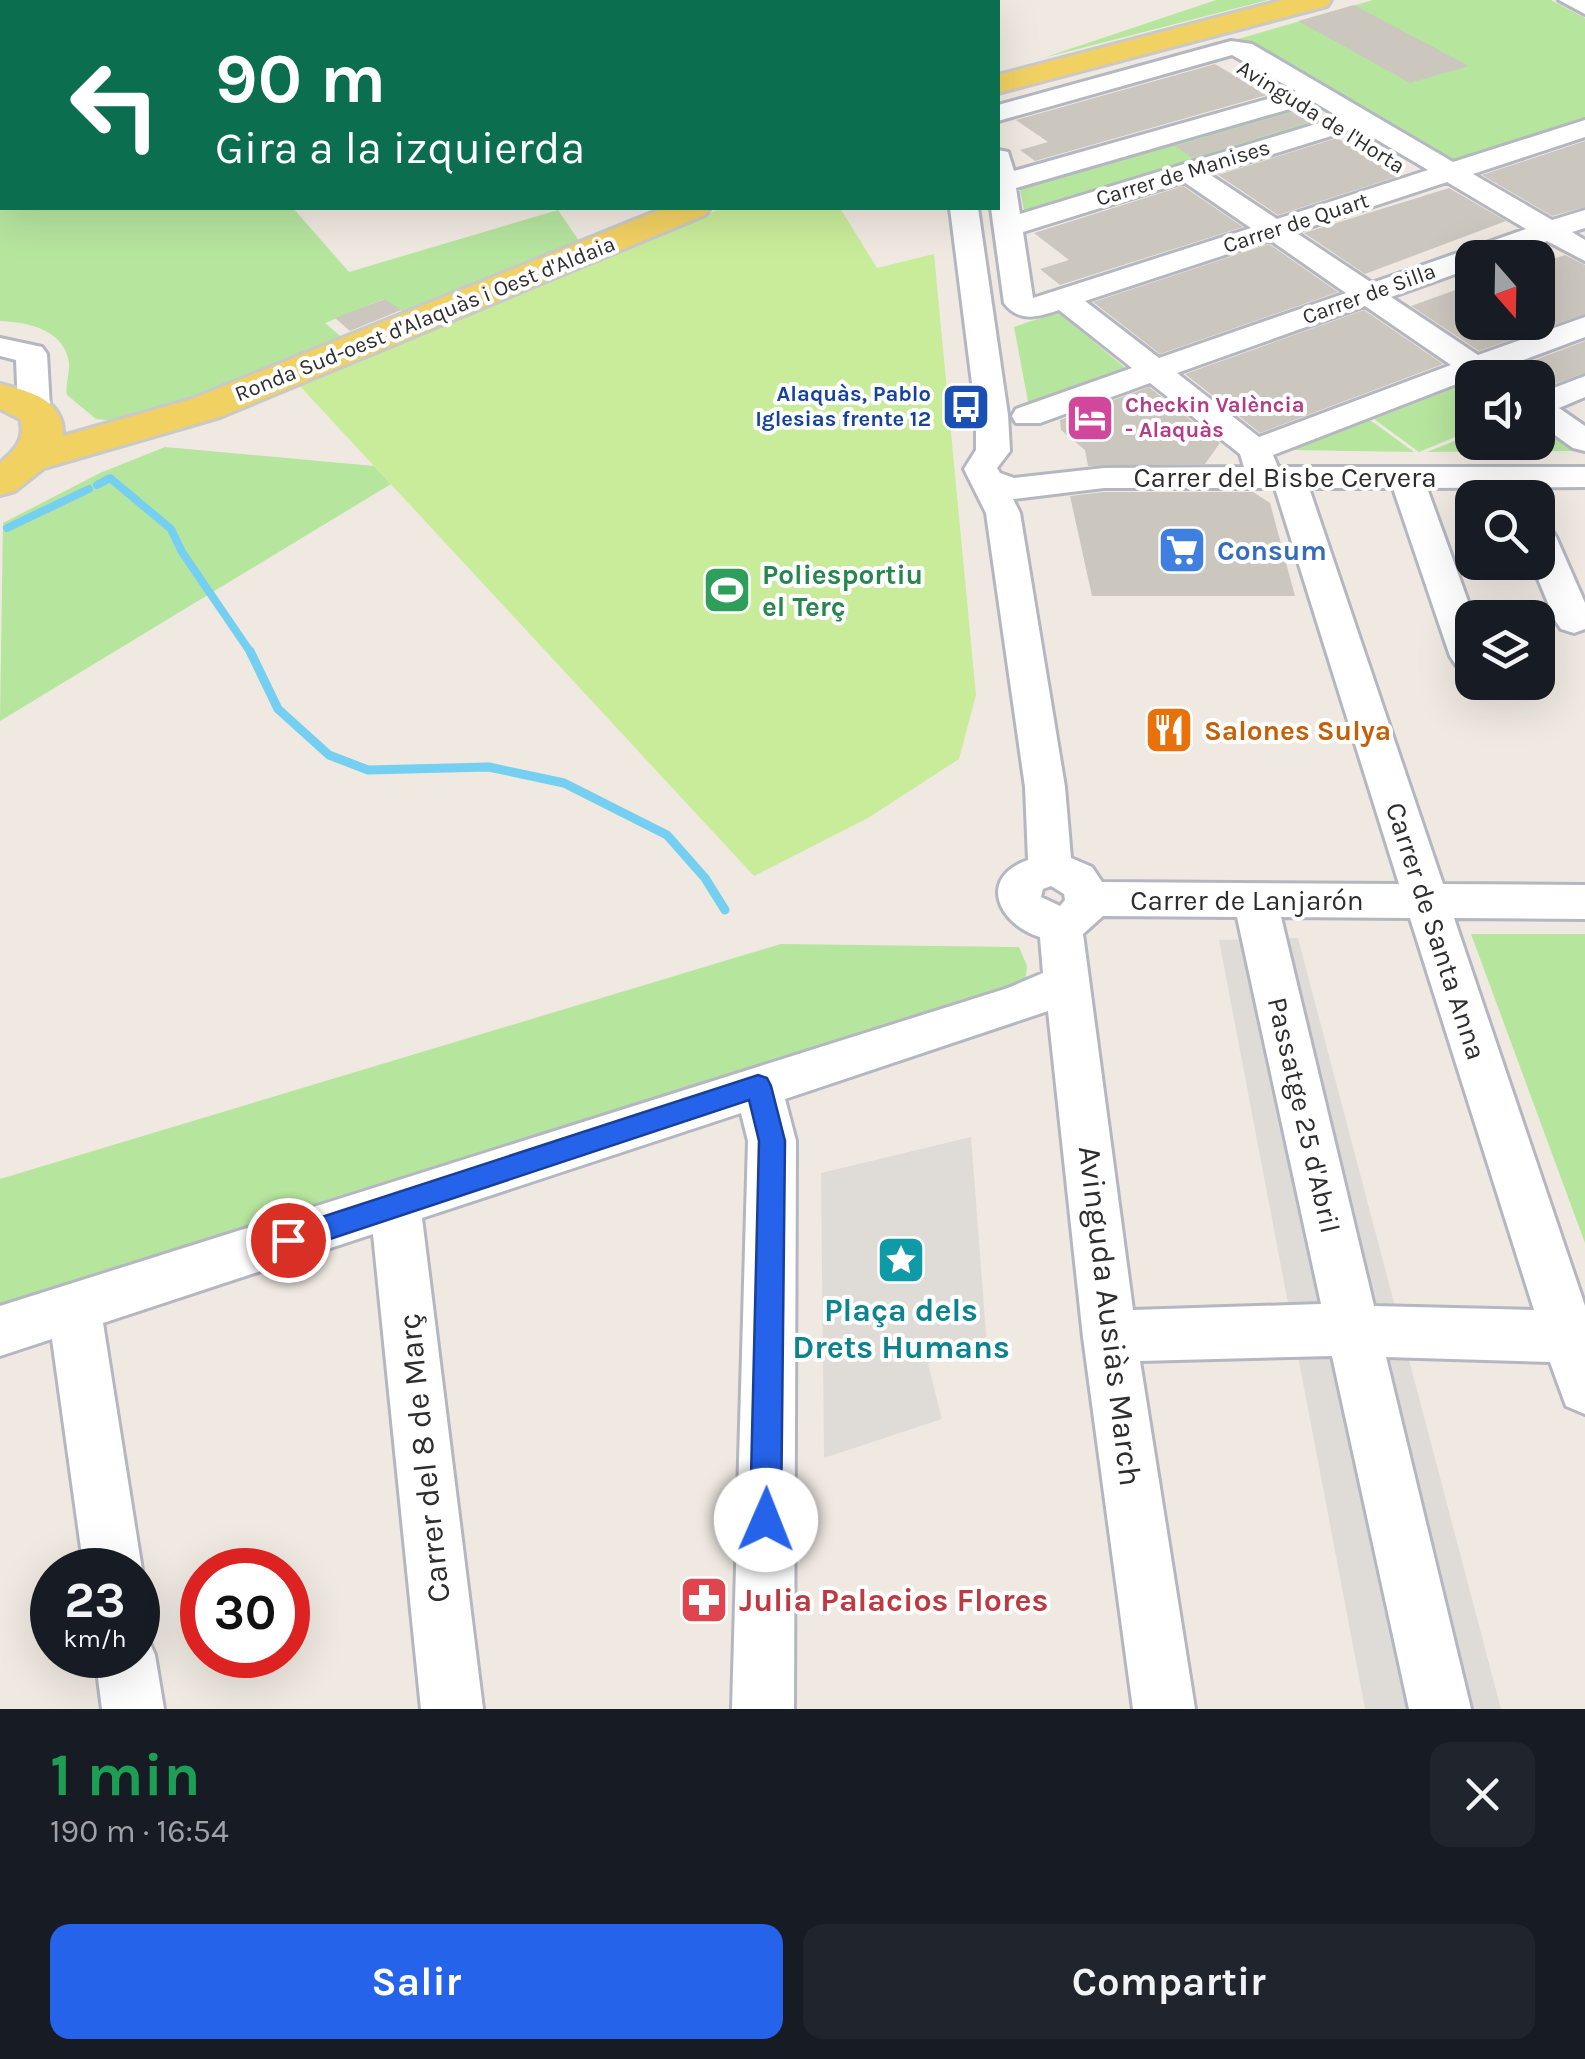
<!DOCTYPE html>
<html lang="es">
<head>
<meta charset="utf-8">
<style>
	:root { --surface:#171b24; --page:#20242c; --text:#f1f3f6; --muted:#9ea1a6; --accent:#2563eb }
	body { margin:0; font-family:Karla,sans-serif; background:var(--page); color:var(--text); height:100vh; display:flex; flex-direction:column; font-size:38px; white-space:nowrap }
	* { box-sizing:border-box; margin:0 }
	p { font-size:32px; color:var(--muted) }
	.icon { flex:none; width:55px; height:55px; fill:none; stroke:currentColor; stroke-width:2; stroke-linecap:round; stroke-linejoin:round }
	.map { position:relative; height:1709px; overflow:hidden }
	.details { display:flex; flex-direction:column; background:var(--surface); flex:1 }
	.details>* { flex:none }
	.guide { position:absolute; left:0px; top:0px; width:1000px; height:210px; box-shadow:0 10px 40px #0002; background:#0b6e4f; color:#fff; overflow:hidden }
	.needle { width:65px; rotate:160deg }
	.tools { position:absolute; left:1455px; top:240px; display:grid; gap:20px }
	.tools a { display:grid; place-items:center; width:100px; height:100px; border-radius:20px; background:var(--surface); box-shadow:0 10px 40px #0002; font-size:50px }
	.speed { position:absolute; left:30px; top:1548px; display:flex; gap:20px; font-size:50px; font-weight:700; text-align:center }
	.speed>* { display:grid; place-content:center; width:130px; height:130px; border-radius:50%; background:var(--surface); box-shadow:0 10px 40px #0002; line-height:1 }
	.speed small { font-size:25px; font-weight:400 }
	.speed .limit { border:15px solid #d22; background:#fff; color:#111 }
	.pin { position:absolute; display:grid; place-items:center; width:85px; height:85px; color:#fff; margin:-42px; border:5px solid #fff; border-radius:50%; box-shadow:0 2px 10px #0007 }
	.me { position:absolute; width:110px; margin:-55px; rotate:1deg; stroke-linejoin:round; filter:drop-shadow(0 0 8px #0008) }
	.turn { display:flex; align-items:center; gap:35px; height:210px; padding:0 50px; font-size:45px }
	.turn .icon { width:130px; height:130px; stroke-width:2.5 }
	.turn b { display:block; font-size:70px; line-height:85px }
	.round { display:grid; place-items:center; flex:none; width:105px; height:105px; border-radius:20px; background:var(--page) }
	.headline { display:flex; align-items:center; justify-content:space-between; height:170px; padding:0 50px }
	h1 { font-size:60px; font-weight:700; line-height:75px; color:#1e9e55 }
	.primary-button { display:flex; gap:20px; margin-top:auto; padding:20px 50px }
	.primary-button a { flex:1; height:115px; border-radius:20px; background:var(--accent); color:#fff; font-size:40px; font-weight:700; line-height:115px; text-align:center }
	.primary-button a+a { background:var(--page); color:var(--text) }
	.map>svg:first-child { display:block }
</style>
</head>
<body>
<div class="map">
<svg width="1585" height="1709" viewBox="0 0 1585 1709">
	<rect width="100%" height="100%" fill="#efe9e1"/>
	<g fill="#b6e59e">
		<path d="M1216,0H1268L1043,58Z"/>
		<path d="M1373,0H1551L1585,18V119L1451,163L1238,39Z"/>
		<path d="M1283,107L1315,125L1025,216L1019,184Z"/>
		<path d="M0,129L2,208H293L349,272L558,210L584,248L415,320L384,299L325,323L346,341C285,365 157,429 96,419L67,395C65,384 70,374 69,363C65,330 28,322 0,321Z"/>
		<path d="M1058,312L1129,371L1029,407L1014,327Z"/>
		<path d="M1472,381V430L1419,452L1374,419Z"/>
		<path d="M1370,420L1414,452L1291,450Z"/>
		<path d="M1538,425L1576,451L1427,452L1472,434V442H1538Z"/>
		<path d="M165,447L374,466L391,484L0,721L3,523L100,473Z"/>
		<path d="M1471,934H1585V1243Z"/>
		<path d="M781,944L1019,947L1027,966L1024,993L0,1331V1179Z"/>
	</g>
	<path fill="#c9ec9a" d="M722,208H840L877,268L934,254L976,695L959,759L868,818L754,876L298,384Z"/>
	<g fill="#dfdcd8">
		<path d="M1298,938L1501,1709H1365L1219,940Z"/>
		<path d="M971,1137L987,1346L928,1363L942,1419L824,1458L821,1173Z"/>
	</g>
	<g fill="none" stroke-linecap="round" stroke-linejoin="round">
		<g stroke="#75cff0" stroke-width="8">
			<path d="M97,485L110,478L171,529L182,552L251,653"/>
			<path d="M7,528L89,489"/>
		</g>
		<path stroke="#75cff0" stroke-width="9" d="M250,651L278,709L329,755L368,770L489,767L564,783L667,835L705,878L725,910"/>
	</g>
	<g fill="#cbc7bf">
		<path d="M1354,5L1469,66L1410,83L1298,21Z"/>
		<path d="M1215,64L1267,95L1035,161L1020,150L1048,142L1016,120Z"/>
		<path d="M1292,112L1309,122L1192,158L1175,146Z"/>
		<path d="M1337,138L1399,176L1278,215L1218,175Z"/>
		<path d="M1585,141V207L1552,216L1482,175Z"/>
		<path d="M1183,186L1243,227L1060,285L1040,269L1069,260L1034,233Z"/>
		<path d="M1449,188L1506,221L1365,274L1304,233Z"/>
		<path d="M1269,244L1338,292L1160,354L1093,302Z"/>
		<path d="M1565,255L1585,265V314L1479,351L1411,306L1472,284V322H1538V264Z"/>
		<path d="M385,299L401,310L350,331L335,318Z"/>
		<path d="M1364,310L1443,364L1260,433L1185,374Z"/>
		<path d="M1585,341V373L1538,390V378H1516L1506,371Z"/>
		<path d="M1149,387L1220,443L1205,464L1088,466L1085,450L1061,430L1060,420Z"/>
		<path d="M1104,492H1253L1270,503L1295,596H1092L1070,496Z"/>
	</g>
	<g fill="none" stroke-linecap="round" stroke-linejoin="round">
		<g stroke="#b4b7c1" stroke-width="6">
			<g id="minor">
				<path d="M760,0H784L785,2H762Z"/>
				<path d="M921,0H945L946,2H923Z"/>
				<path d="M1559,0H1585V14Z"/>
				<path d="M1231,41L1252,44L1453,162L1585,120V137L1473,174L1552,220L1585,210V228L1572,232L1585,240V261L1547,241L1501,258H1472V268L1391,297L1478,355L1585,317V337L1499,369L1507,378H1472L1273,455L1278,467H1585V487L1427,488L1474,618L1472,668L1456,665L1450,656L1393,488H1309L1443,884L1585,885V919L1454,918L1585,1306V1414L1566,1406L1550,1362L1386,1357L1471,1709H1409L1332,1356L1140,1361L1195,1709H1133L1083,1337L1048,1011L785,1099L796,1141L794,1709H732L748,1141L741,1113L422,1218L483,1709H421L373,1234L103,1323L142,1570L138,1581V1570H84L52,1339L0,1356V1306L1008,988L1043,973L1040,937C998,924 977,878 1028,860L1025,787L986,513L964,469L976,450V415L950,208H978L1008,415L1010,451L997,468L1000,473L1014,478L1104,468L1244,467L1240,454L1150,383L1040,423H1016L1012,416L1016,409L1132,368L1059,310C1038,317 1019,323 1004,303L991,208H998V150L1008,152L1014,171L1296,91L1232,55L998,121V105ZM1314,102L1339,117L1020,214L1016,188ZM1357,128L1428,170L1277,219L1209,174ZM1184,182L1251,228L1033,298L1023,232ZM1447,182L1526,229L1372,283L1295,232ZM1270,240L1346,293L1159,358L1085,301ZM1365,306L1451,365L1259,437L1177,373ZM1104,488H1275L1399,884L1102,882L1092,867L1071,858L1065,787L1020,513L1013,499ZM1051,886L1064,894L1065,900L1060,906L1041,897L1043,889ZM1103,916L1237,917L1321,1304L1133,1310L1083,934ZM1281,917L1410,918L1534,1310L1374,1306Z"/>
				<path d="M0,338L42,347L47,354L50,408L46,415H22L18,408L16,360L0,356Z"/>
				<path d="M1585,376V397L1559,408L1585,426V451L1573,448L1538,423V394Z"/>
				<path d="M1538,526L1551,529L1556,537L1585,603V629L1574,633L1561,629L1555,620L1531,562H1538Z"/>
				<path d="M138,1630L146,1634L155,1655L164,1709H102L95,1655H138Z"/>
			</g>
		</g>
		<g stroke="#c9c9c9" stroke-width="6">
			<g id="major">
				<path d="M1283,0H1331L1327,6L998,93V75Z"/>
				<path d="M664,208H710L705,215L220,417L44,468L15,491L0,495V463C15,450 26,439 20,419L0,409V384C29,391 65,400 63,436L192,399Z"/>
			</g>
		</g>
		<use href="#minor" fill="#fff" fill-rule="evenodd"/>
		<use href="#major" fill="#f2d163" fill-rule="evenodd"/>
	</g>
	<path fill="#2563eb" stroke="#184099" stroke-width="2.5" d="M758,1075L767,1078L771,1086L785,1141L781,1520L777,1530L766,1535L755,1530L750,1520L759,1141L749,1100L288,1253L278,1249L274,1240L278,1231L288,1228Z"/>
	<defs>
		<g id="bus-square" transform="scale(2.5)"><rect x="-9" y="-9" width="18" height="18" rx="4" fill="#1a4fb4" stroke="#fff"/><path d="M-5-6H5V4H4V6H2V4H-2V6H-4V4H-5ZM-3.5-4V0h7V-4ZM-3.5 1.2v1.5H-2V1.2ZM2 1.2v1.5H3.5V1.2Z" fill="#fff"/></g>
		<g id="hotel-square" transform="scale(2.5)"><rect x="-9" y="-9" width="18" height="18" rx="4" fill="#d1479c" stroke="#fff"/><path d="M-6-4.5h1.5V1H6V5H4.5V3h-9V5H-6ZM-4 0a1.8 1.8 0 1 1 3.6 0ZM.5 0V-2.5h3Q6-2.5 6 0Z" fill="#fff"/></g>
		<g id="supermarket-square" transform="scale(2.5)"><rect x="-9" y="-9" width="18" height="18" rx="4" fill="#3f7fe0" stroke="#fff"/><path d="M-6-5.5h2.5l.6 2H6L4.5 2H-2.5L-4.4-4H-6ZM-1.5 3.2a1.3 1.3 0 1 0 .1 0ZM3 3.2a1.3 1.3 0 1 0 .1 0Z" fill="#fff"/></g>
		<g id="stadium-square" transform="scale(2.5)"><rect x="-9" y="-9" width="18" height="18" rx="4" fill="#2e9e5b" stroke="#fff"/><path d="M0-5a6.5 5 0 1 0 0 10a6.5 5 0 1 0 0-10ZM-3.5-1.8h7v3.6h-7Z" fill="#fff"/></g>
		<g id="restaurant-square" transform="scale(2.5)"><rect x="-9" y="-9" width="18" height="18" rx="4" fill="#e8710a" stroke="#fff"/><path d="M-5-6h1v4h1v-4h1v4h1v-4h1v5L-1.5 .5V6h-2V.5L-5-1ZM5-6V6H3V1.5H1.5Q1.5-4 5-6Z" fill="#fff"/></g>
		<g id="sight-square" transform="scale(2.5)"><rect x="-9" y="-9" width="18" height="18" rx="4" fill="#0f9aa8" stroke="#fff"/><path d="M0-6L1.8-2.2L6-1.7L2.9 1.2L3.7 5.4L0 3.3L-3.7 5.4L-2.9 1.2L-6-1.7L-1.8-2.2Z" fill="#fff"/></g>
		<g id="pharmacy-square" transform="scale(2.5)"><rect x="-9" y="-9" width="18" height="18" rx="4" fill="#e0444e" stroke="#fff"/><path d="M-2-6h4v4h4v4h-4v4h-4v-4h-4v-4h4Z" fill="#fff"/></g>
	</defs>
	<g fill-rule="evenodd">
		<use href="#bus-square" x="966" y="407"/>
		<use href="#hotel-square" x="1090" y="418"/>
		<use href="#supermarket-square" x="1182" y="550"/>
		<use href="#stadium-square" x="727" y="590"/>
		<use href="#restaurant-square" x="1169" y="730"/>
		<use href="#sight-square" x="901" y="1260"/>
		<use href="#pharmacy-square" x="704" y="1600"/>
	</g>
	<g text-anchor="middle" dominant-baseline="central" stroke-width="8" stroke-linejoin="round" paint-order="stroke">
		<g font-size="22" fill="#2e2e2e" stroke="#fff">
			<text transform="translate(1321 117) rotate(32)">Avinguda de l'Horta</text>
			<text transform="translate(1183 173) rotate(-17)">Carrer de Manises</text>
			<text transform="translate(1296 223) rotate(-18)">Carrer de Quart</text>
			<text transform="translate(1369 294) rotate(-20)">Carrer de Silla</text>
			<text transform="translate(425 319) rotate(-22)">Ronda Sud-oest d'Alaquàs i Oest d'Aldaia</text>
		</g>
		<g font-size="22" font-weight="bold" fill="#164399" stroke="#fff" text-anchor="end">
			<text x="931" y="394">Alaquàs, Pablo<tspan x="931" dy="25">Iglesias frente 12</tspan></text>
		</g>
		<g font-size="22" font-weight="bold" fill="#b23c85" stroke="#fff" text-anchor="start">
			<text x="1125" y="405">Checkin València<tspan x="1125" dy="25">- Alaquàs</tspan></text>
		</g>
		<g font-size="28" fill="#2e2e2e" stroke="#fff">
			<text x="1285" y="477">Carrer del Bisbe Cervera</text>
			<text x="1247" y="900">Carrer de Lanjarón</text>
			<text transform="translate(1436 931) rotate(72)">Carrer de Santa Anna</text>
			<text transform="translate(1304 1115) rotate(77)">Passatge 25 d'Abril</text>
		</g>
		<g font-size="28" font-weight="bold" fill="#366cbe" stroke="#fff" text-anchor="start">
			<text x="1217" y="550">Consum</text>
		</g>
		<g font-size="28" font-weight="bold" fill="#27864d" stroke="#fff" text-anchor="start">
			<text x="762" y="574">Poliesportiu<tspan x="762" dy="32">el Terç</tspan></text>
		</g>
		<g font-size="28" font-weight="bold" fill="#c56008" stroke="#fff" text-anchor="start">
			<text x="1204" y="730">Salones Sulya</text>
		</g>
		<g font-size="32" font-weight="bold" fill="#0d838f" stroke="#fff">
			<text x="901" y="1310">Plaça dels<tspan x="901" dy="37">Drets Humans</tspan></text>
		</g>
		<g font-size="32" fill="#2e2e2e" stroke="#fff">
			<text transform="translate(1110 1316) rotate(83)">Avinguda Ausiàs March</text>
			<text transform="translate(424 1458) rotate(-96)">Carrer del 8 de Març</text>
		</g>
		<g font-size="32" font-weight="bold" fill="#be3a42" stroke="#fff" text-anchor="start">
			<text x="739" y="1600">Julia Palacios Flores</text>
		</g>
	</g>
</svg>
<div class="tools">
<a><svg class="needle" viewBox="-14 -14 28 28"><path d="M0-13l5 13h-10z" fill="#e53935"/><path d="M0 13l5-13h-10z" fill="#9ea1a6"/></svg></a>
<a><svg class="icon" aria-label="sound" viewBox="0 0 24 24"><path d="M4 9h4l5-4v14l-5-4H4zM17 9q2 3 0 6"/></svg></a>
<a><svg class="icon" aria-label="search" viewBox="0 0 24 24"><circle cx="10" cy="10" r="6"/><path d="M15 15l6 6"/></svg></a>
<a><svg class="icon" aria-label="layers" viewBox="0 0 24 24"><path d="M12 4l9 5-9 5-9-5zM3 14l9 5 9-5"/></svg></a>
</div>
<div class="speed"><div>23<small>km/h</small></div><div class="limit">30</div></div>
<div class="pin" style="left:288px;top:1240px;background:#d93025"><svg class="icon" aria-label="arrive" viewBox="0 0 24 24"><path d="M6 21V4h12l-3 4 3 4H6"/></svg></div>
<svg class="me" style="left:766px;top:1520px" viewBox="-20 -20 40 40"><circle r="19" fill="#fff"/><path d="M0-13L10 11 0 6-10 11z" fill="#2563eb"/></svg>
<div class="guide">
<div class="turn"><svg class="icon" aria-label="left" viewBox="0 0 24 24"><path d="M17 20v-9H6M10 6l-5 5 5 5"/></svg><div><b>90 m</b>Gira a la izquierda</div></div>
</div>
</div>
<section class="details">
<div class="headline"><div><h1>1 min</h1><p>190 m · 16:54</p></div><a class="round"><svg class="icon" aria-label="close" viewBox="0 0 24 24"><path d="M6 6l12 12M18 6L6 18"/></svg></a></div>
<div class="primary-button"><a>Salir</a><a>Compartir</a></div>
</section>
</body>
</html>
